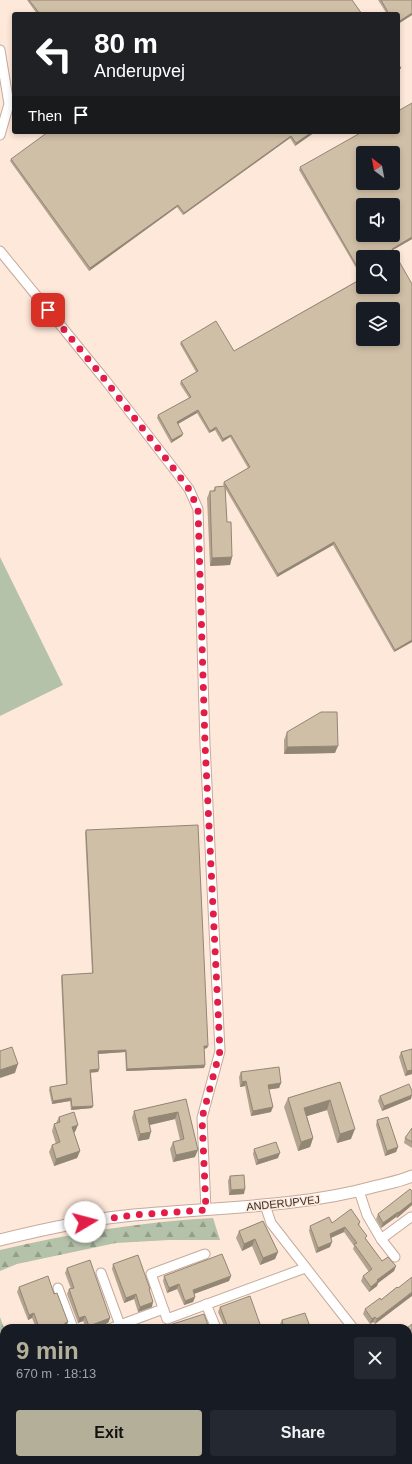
<!DOCTYPE html>
<html lang="en">
<head>
<meta charset="utf-8">
<style>
	:root { --surface:#171b24; --page:#242831; --text:#f1f3f6; --muted:#9ea1a6; --accent:#b3af99 }
	body { margin:0; font-family:Helvetica,sans-serif; background:var(--page); color:var(--text); height:100vh; display:flex; flex-direction:column; font-size:15px; white-space:nowrap }
	* { box-sizing:border-box; margin:0 }
	p { font-size:13px; color:var(--muted) }
	.icon { flex:none; width:22px; height:22px; fill:none; stroke:currentColor; stroke-width:2; stroke-linecap:round; stroke-linejoin:round }
	.map { position:relative; flex:1; overflow:hidden }
	.panel { position:absolute; left:0px; top:1324px; width:412px; height:140px; display:flex; flex-direction:column; background:var(--surface); border-radius:12px 12px 0 0; box-shadow:0 2px 6px #0003 }
	.panel>* { flex:none }
	.top-card { position:absolute; left:12px; top:12px; width:388px; height:122px; border-radius:4px; box-shadow:0 2px 6px #0003; background:#202124; color:#fff; overflow:hidden }
	.needle { width:26px; rotate:328deg }
	.controls { position:absolute; left:356px; top:146px; display:grid; gap:8px }
	.controls a { display:grid; place-items:center; width:44px; height:44px; border-radius:4px; background:var(--surface); box-shadow:0 2px 6px #0003; font-size:20px }
	.pin { position:absolute; display:grid; place-items:center; width:34px; height:34px; color:#fff; margin:-17px; border-radius:8px; box-shadow:0 2px 6px #0006 }
	.me { position:absolute; width:44px; margin:-22px; rotate:82deg; stroke-linejoin:round; filter:drop-shadow(0 0 3px #0008) }
	.turn { display:flex; align-items:center; gap:14px; height:84px; padding:0 16px; font-size:18px }
	.turn .icon { width:52px; height:52px; stroke-width:2.5 }
	.turn b { display:block; font-size:28px; line-height:34px }
	.then { display:flex; align-items:center; height:38px; padding:0 16px; background:#0003; gap:8px; font-size:15px }
	.round { display:grid; place-items:center; flex:none; width:42px; height:42px; border-radius:4px; background:var(--page) }
	.summary { display:flex; align-items:center; justify-content:space-between; height:68px; padding:0 16px }
	h1 { font-size:24px; font-weight:600; line-height:30px; color:var(--accent) }
	.cta { display:flex; gap:8px; margin-top:auto; padding:8px 16px }
	.cta a { flex:1; height:46px; border-radius:4px; background:var(--accent); color:#111; font-size:16px; font-weight:600; line-height:46px; text-align:center }
	.cta a+a { background:var(--page); color:var(--text) }
	.map>svg:first-child { display:block }
</style>
</head>
<body>
<div class="map">
<svg width="412" height="1464" viewBox="0 0 412 1464">
	<defs>
		<pattern id="forest-firs" width="22" height="20" patternUnits="userSpaceOnUse"><rect width="22" height="20" fill="#b5c2aa"/><path d="M5 1l3.5 6h-7zM16 11l3.5 6h-7z" fill="#949e8a"/></pattern>
		<pattern id="park-crowns" width="20" height="18" patternUnits="userSpaceOnUse"><rect width="20" height="18" fill="#b5c2aa"/><path d="M2 6a3 3 0 1 1 6 0M12 15a3 3 0 1 1 6 0" fill="none" stroke="#949e8a"/></pattern>
	</defs>
	<rect width="100%" height="100%" fill="#fee8da"/>
	<path fill="#b5c2aa" d="M0,557L63,685L0,716Z"/>
	<g fill="url(#forest-firs)">
		<path d="M213,1218L220,1240H169L116,1243L17,1264L0,1271V1250C71,1233 141,1222 213,1218Z"/>
		<path d="M0,1317L4,1328V1431L0,1425Z"/>
		<path d="M21,1460H114V1464H24Z"/>
		<path d="M152,1460H201L197,1464H149Z"/>
		<path d="M335,1460H407L410,1464H330Z"/>
	</g>
	<path fill="url(#park-crowns)" d="M408,1369L412,1375V1464H410L407,1460Z"/>
	<g fill="none" stroke-linecap="round" stroke-linejoin="round">
		<g stroke="#c5ab9b" stroke-width="11">
			<g id="minor">
				<path d="M0,50L9,104L0,135"/>
				<path d="M0,251L106,381L177,473L189,489L198,509L205,744L220,1051L202,1118L206,1210"/>
				<path d="M359,1191L367,1215L381,1239L411,1217"/>
				<path d="M265,1205L271,1223L353,1328"/>
				<path d="M381,1239L395,1257"/>
				<path d="M205,1254L151,1274L167,1319L305,1268"/>
				<path d="M101,1273L120,1325"/>
				<path d="M58,1288L73,1328"/>
				<path d="M206,1304L216,1328"/>
				<path d="M112,1328L163,1309"/>
				<path d="M205,1464L209,1460"/>
			</g>
		</g>
		<g stroke="#c5ab9b" stroke-width="13">
			<path id="tertiary" d="M0,1240C44,1229 89,1219 134,1215C215,1207 298,1208 377,1186C389,1183 401,1181 412,1176"/>
		</g>
		<use href="#minor" stroke="#fff" stroke-width="9"/>
		<use href="#tertiary" stroke="#fff" stroke-width="11"/>
	</g>
	<g fill="#b3a490" fill-rule="evenodd">
		<path d="M27,0H352L362,14H37Z"/>
		<path d="M378,0H412V15L398,24V14H387Z"/>
		<path d="M315,132L295,146L290,138L183,215L177,207L89,271L10,161L11,159Z"/>
		<path d="M300,167L412,239L393,250L412,642L394,652L333,545L277,577L225,488L227,522L232,557L230,565L210,566L207,498L210,491H213L215,487L224,486L223,484L224,482L248,468L230,437L222,442L215,430L209,433L197,413L178,424L182,436L171,443L157,418L158,415L189,398L180,384L181,381L196,372L180,344L181,342L234,351L362,278L299,170ZM363,257L393,287H363Z"/>
		<path d="M287,732L335,753L284,754V740Z"/>
		<path d="M86,830L208,1046L207,1048L204,1049L205,1065L204,1068L126,1071L125,1052L98,1054L99,1069L98,1072H91L93,1106L92,1108L71,1110L70,1101L52,1104L49,1090L50,1087L66,1084L61,977L62,975L92,973L85,833Z"/>
		<path d="M412,1049V1074L405,1076L399,1057L401,1052Z"/>
		<path d="M241,1072L281,1083L279,1088L269,1089L271,1112L251,1116L245,1086L240,1087L239,1077Z"/>
		<path d="M340,1082L351,1139L337,1143L327,1110L307,1116L313,1138L310,1147L298,1151L284,1107L288,1098Z"/>
		<path d="M380,1096L411,1099L382,1111L378,1101Z"/>
		<path d="M186,1099L195,1157L173,1162L170,1149L173,1142L180,1140L175,1119L150,1125L149,1139L138,1141L132,1118L134,1111Z"/>
		<path d="M59,1117L75,1132H74L80,1151L77,1158L54,1166L49,1152L52,1145L56,1144L52,1131L54,1124L56,1123Z"/>
		<path d="M377,1120L398,1147L396,1152L385,1156L376,1125Z"/>
		<path d="M412,1128V1148L404,1143L405,1138Z"/>
		<path d="M254,1149L278,1158L256,1165L253,1154Z"/>
		<path d="M230,1176L244,1194L229,1195L228,1181Z"/>
		<path d="M412,1191V1205L397,1218L396,1217L381,1228L376,1219L378,1214Z"/>
		<path d="M263,1221L278,1252L275,1259L260,1265L252,1246L242,1251L236,1238L239,1231Z"/>
		<path d="M360,1222L359,1226L366,1239L382,1261L396,1266L394,1271L378,1283L377,1286L369,1292L361,1281L363,1276L369,1272L353,1249L354,1246L344,1232L331,1238L330,1247L316,1253L309,1231L310,1226L332,1223Z"/>
		<path d="M113,1264L152,1307L138,1312L134,1299L124,1303L112,1269Z"/>
		<path d="M67,1268L110,1318L108,1323L94,1328H86L83,1321L78,1323L67,1294L69,1289H71L65,1273Z"/>
		<path d="M164,1276H231L229,1281L194,1294L195,1297L193,1302L184,1305L177,1289L167,1293L163,1281Z"/>
		<path d="M19,1287L66,1327V1328H36L32,1318L28,1320L17,1292Z"/>
		<path d="M397,1287L375,1324L373,1322L370,1324L363,1314L365,1309L381,1300Z"/>
		<path d="M220,1307L261,1328H225L218,1312Z"/>
		<path d="M282,1320L309,1324L307,1328H281L280,1324Z"/>
		<path d="M412,1324V1346L408,1342V1328Z"/>
	</g>
	<g fill="#928675">
		<path d="M412,13V15L398,24V22Z"/>
		<path d="M312,132H315L295,146L296,143Z"/>
		<path d="M291,136L290,138L183,215L184,213Z"/>
		<path d="M178,205L177,207L89,271L90,268Z"/>
		<path d="M412,237V239L391,251L392,249Z"/>
		<path d="M198,410L197,413L176,425L177,422Z"/>
		<path d="M216,427L215,430L209,433L210,431Z"/>
		<path d="M183,434L182,436L171,443L172,440Z"/>
		<path d="M231,435L230,437L222,442L223,439Z"/>
		<path d="M334,542L333,545L277,577L278,574Z"/>
		<path d="M232,557L230,565L210,566L212,558Z"/>
		<path d="M412,640V642L394,652L395,650Z"/>
		<path d="M338,746L335,753L284,754L287,747Z"/>
		<path d="M204,1046H208L207,1048L203,1049Z"/>
		<path d="M126,1050L125,1052L97,1054L98,1051Z"/>
		<path d="M18,1064L15,1073L0,1078V1070Z"/>
		<path d="M205,1065L204,1068L126,1071L127,1069Z"/>
		<path d="M99,1069L98,1072L89,1073L90,1070Z"/>
		<path d="M412,1070V1074L405,1076L407,1071Z"/>
		<path d="M246,1081L245,1086L240,1087L242,1082Z"/>
		<path d="M281,1083L279,1088L266,1090L268,1085Z"/>
		<path d="M412,1095L411,1099L382,1111L384,1106Z"/>
		<path d="M71,1098L70,1101L52,1104L53,1101Z"/>
		<path d="M330,1100L327,1110L301,1118L304,1108Z"/>
		<path d="M93,1106L92,1108L71,1110L72,1107Z"/>
		<path d="M273,1107L271,1112L251,1116L253,1111Z"/>
		<path d="M178,1112L175,1119L145,1126L148,1118Z"/>
		<path d="M78,1125L75,1132L69,1134L72,1127Z"/>
		<path d="M355,1129L351,1139L337,1143L340,1134Z"/>
		<path d="M151,1132L149,1139L138,1141L140,1134Z"/>
		<path d="M313,1138L310,1147L298,1151L301,1142Z"/>
		<path d="M398,1147L396,1152L385,1156L387,1151Z"/>
		<path d="M198,1150L195,1157L173,1162L176,1155Z"/>
		<path d="M80,1151L77,1158L54,1166L56,1159Z"/>
		<path d="M280,1153L278,1158L256,1165L258,1160Z"/>
		<path d="M245,1189L244,1194L229,1195L231,1190Z"/>
		<path d="M412,1202V1205L397,1218L398,1213Z"/>
		<path d="M398,1212L396,1217L381,1228L383,1223Z"/>
		<path d="M345,1227L344,1232L328,1239L330,1234Z"/>
		<path d="M255,1239L252,1246L242,1251L244,1244Z"/>
		<path d="M332,1242L330,1247L316,1253L318,1248Z"/>
		<path d="M278,1252L275,1259L260,1265L263,1258Z"/>
		<path d="M396,1266L394,1271L378,1283L377,1286L369,1292L371,1287L377,1280Z"/>
		<path d="M231,1276L229,1281L191,1295L193,1290Z"/>
		<path d="M179,1284L177,1289L167,1293L169,1288Z"/>
		<path d="M412,1292V1296L375,1324L377,1319Z"/>
		<path d="M136,1294L134,1299L124,1303L126,1298Z"/>
		<path d="M195,1297L193,1302L184,1305L185,1301Z"/>
		<path d="M153,1302L152,1307L138,1312L140,1307Z"/>
		<path d="M34,1313L32,1318L28,1320L29,1315Z"/>
		<path d="M85,1316L83,1321L78,1323L79,1318Z"/>
		<path d="M375,1317L373,1322L370,1324L372,1319Z"/>
		<path d="M110,1318L108,1323L94,1328H88L89,1326Z"/>
		<path d="M68,1322L66,1327L65,1323Z"/>
		<path d="M309,1324L307,1328H297Z"/>
	</g>
	<g fill="#d0bfa7" stroke="#928675" fill-rule="evenodd">
		<path d="M29,0H352L362,14H40Z"/>
		<path d="M381,0H412V13L398,22V14H389Z"/>
		<path d="M398,64L401,68L398,70Z"/>
		<path d="M412,103V237L392,249L412,284V640L395,650L334,542L278,574L224,482L250,467L231,435L223,439L216,427L210,431L198,410L177,422L183,434L172,440L158,415L191,397L181,381L198,371L181,342L216,321L234,351L363,278V287H393V257H363V277L300,167L362,132H398V111ZM363,153H393V183H363ZM363,205H393V235H363ZM363,309H393V339H363Z"/>
		<path d="M48,132H312L296,143L291,136L184,213L178,205L90,268L11,159Z"/>
		<path d="M225,486L227,522H231L232,557L212,558L210,491H215V487Z"/>
		<path d="M321,712H337L338,746L287,747V732Z"/>
		<path d="M198,825L208,1046H204L205,1065L127,1069L126,1050L98,1051L99,1069L90,1070L93,1106L72,1107L71,1098L53,1101L50,1087L67,1084L62,975L93,973L86,830Z"/>
		<path d="M12,1047L18,1064L0,1070V1051Z"/>
		<path d="M412,1049V1070L407,1071L401,1052Z"/>
		<path d="M279,1067L281,1083L268,1085L273,1107L253,1111L246,1081L242,1082L241,1072Z"/>
		<path d="M340,1082L355,1129L340,1134L330,1100L304,1108L313,1138L301,1142L288,1098Z"/>
		<path d="M409,1084L412,1091V1095L384,1106L380,1096Z"/>
		<path d="M186,1099L198,1150L176,1155L173,1142L184,1139L178,1112L148,1118L151,1132L140,1134L134,1111Z"/>
		<path d="M74,1112L78,1125L72,1127L80,1151L56,1159L52,1145L60,1142L54,1124L60,1122L59,1117Z"/>
		<path d="M388,1117L398,1147L387,1151L377,1120Z"/>
		<path d="M412,1128V1142L405,1138Z"/>
		<path d="M276,1142L280,1153L258,1160L254,1149Z"/>
		<path d="M244,1175L245,1189L231,1190L230,1176Z"/>
		<path d="M410,1189L412,1191V1202L398,1213V1212L383,1223L378,1214Z"/>
		<path d="M351,1209L360,1222L358,1224L367,1236L365,1238L382,1261L388,1257L396,1266L377,1280L378,1281L371,1287L363,1276L372,1269L354,1244L357,1243L345,1227L330,1234L332,1242L318,1248L310,1226L329,1217L332,1223Z"/>
		<path d="M263,1221L278,1252L263,1258L255,1239L244,1244L239,1231Z"/>
		<path d="M222,1254L231,1276L193,1290L195,1297L185,1301L179,1284L169,1288L164,1276Z"/>
		<path d="M138,1255L150,1289H149L153,1302L140,1307L136,1294L126,1298L113,1264Z"/>
		<path d="M90,1260L110,1318L89,1326L85,1316L79,1318L69,1289L74,1288L67,1268Z"/>
		<path d="M48,1276L54,1294L57,1293L68,1322L65,1323L66,1328H39L34,1313L29,1315L19,1287Z"/>
		<path d="M412,1277V1292L377,1319L375,1317L372,1319L365,1309L380,1298L381,1300L397,1287L398,1288Z"/>
		<path d="M250,1296L261,1327L259,1328H228L220,1307Z"/>
		<path d="M305,1313L309,1324L297,1328H284L282,1320Z"/>
		<path d="M204,1314L209,1328H160Z"/>
		<path d="M412,1324V1336L408,1331V1328H407Z"/>
		<path d="M143,1325L144,1328H136Z"/>
		<path d="M222,1460H235L238,1464H216Z"/>
		<path d="M251,1460H301L302,1462L299,1464H291L290,1463L288,1464H246Z"/>
	</g>
	<g fill="none" stroke-linecap="round" stroke-linejoin="round">
		<path stroke="#e11d48" stroke-width="7" stroke-dasharray="0 12.6" d="M48,310L106,381L177,473L189,489L198,509L205,744L220,1051L202,1118L206,1210L133,1215L85,1222"/>
	</g>
	<g text-anchor="middle" dominant-baseline="central" stroke-width="3" stroke-linejoin="round" paint-order="stroke">
		<g font-size="11" fill="#372c26" stroke="#fee8da">
			<text transform="translate(283 1203) rotate(-6)">ANDERUPVEJ</text>
		</g>
	</g>
</svg>
<div class="controls">
<a><svg class="needle" viewBox="-14 -14 28 28"><path d="M0-13l5 13h-10z" fill="#e53935"/><path d="M0 13l5-13h-10z" fill="#9ea1a6"/></svg></a>
<a><svg class="icon" aria-label="sound" viewBox="0 0 24 24"><path d="M4 9h4l5-4v14l-5-4H4zM17 9q2 3 0 6"/></svg></a>
<a><svg class="icon" aria-label="search" viewBox="0 0 24 24"><circle cx="10" cy="10" r="6"/><path d="M15 15l6 6"/></svg></a>
<a><svg class="icon" aria-label="layers" viewBox="0 0 24 24"><path d="M12 4l9 5-9 5-9-5zM3 14l9 5 9-5"/></svg></a>
</div>
<div class="pin" style="left:48px;top:310px;background:#d93025"><svg class="icon" aria-label="arrive" viewBox="0 0 24 24"><path d="M6 21V4h12l-3 4 3 4H6"/></svg></div>
<svg class="me" style="left:85px;top:1222px" viewBox="-20 -20 40 40"><circle r="19" fill="#fff"/><path d="M0-13L10 11 0 6-10 11z" fill="#e11d48"/></svg>
<div class="top-card">
<div class="turn"><svg class="icon" aria-label="left" viewBox="0 0 24 24"><path d="M17 20v-9H6M10 6l-5 5 5 5"/></svg><div><b>80 m</b>Anderupvej</div></div>
<div class="then">Then<svg class="icon" aria-label="arrive" viewBox="0 0 24 24"><path d="M6 21V4h12l-3 4 3 4H6"/></svg></div>
</div>
<section class="panel">
<div class="summary"><div><h1>9 min</h1><p>670 m · 18:13</p></div><a class="round"><svg class="icon" aria-label="close" viewBox="0 0 24 24"><path d="M6 6l12 12M18 6L6 18"/></svg></a></div>
<div class="cta"><a>Exit</a><a>Share</a></div>
</section>
</div>
</body>
</html>
